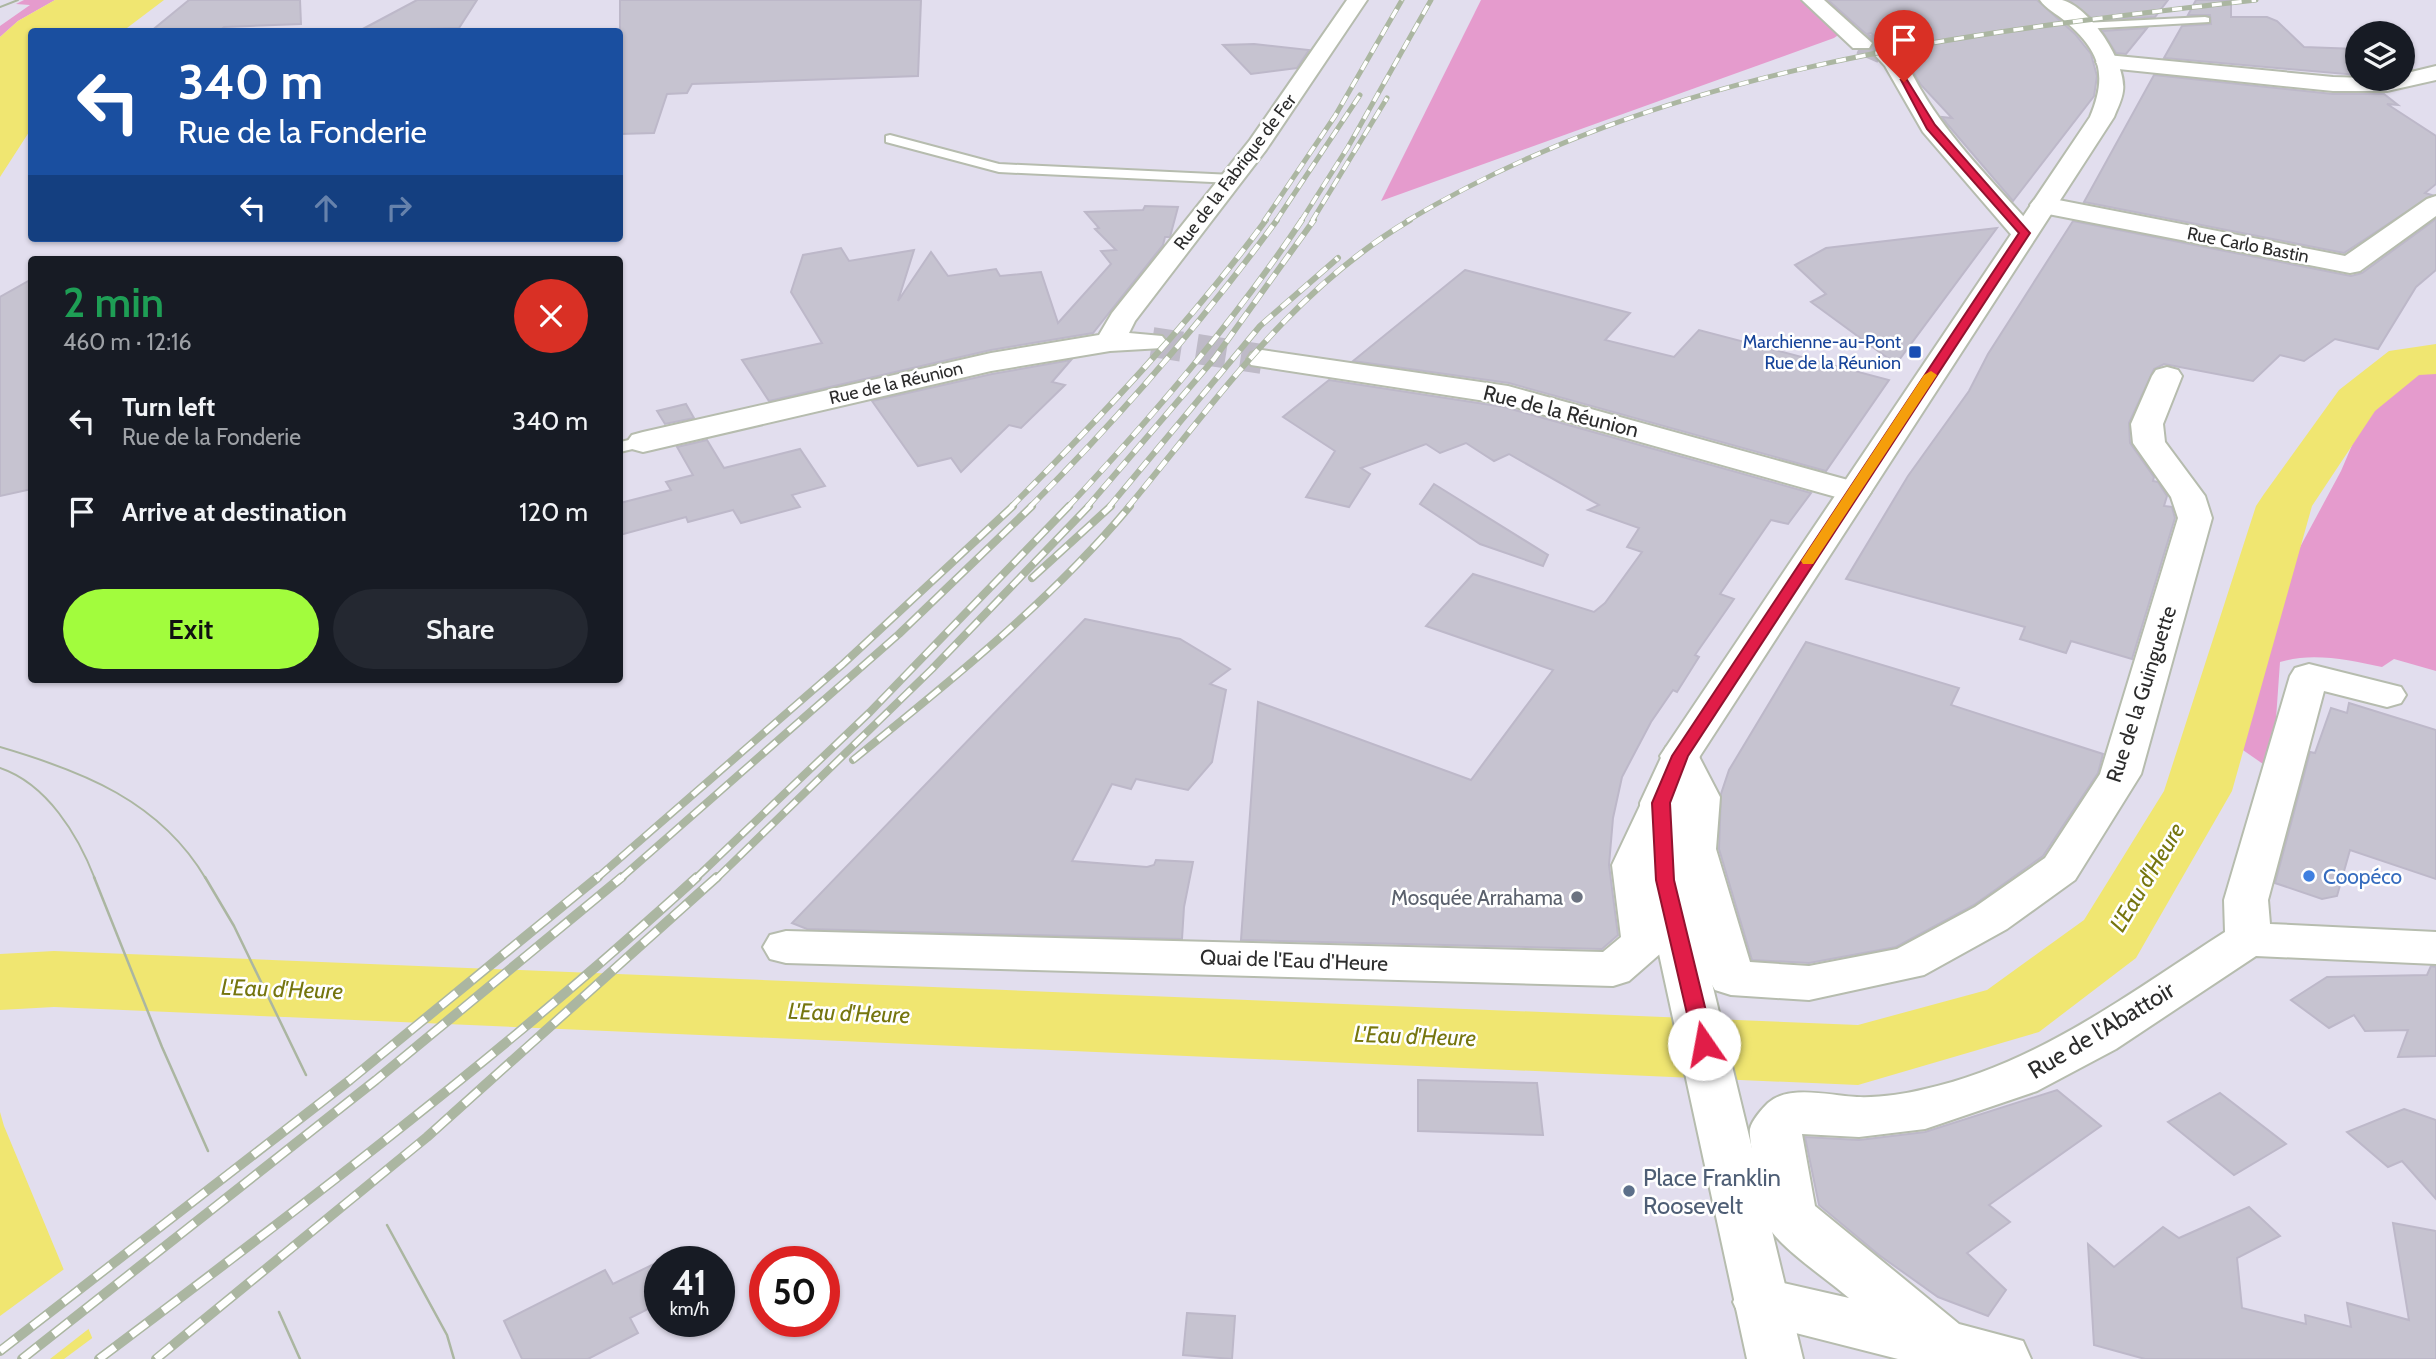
<!DOCTYPE html>
<html lang="en">
<head>
<meta charset="utf-8">
<style>
	:root { --surface:#171b24; --page:#242831; --text:#f1f3f6; --muted:#9ea1a6; --accent:#a2fc3d }
	body { margin:0; font-family:Cabin,sans-serif; background:var(--page); color:var(--text); height:100vh; display:flex; flex-direction:column; font-size:26px; white-space:nowrap }
	* { box-sizing:border-box; margin:0 }
	p { font-size:23px; color:var(--muted) }
	.icon { flex:none; width:38px; height:38px; fill:none; stroke:currentColor; stroke-width:2; stroke-linecap:round; stroke-linejoin:round }
	.map { position:relative; flex:1; overflow:hidden }
	.drawer { position:absolute; left:28px; top:256px; width:595px; height:427px; display:flex; flex-direction:column; background:var(--surface); border-radius:7px; box-shadow:0 2px 5px #0004 }
	.drawer>* { flex:none }
	.top-card { position:absolute; left:28px; top:28px; width:595px; height:214px; border-radius:7px; box-shadow:0 2px 5px #0004; background:#1a4fa0; color:#fff; overflow:hidden }
	.controls { position:absolute; left:2345px; top:21px; display:grid; gap:14px }
	.controls a { display:grid; place-items:center; width:70px; height:70px; border-radius:50%; background:var(--surface); box-shadow:0 2px 5px #0004; font-size:35px }
	.speed { position:absolute; left:644px; top:1246px; display:flex; gap:14px; font-size:35px; font-weight:700; text-align:center }
	.speed>* { display:grid; place-content:center; width:91px; height:91px; border-radius:50%; background:var(--surface); box-shadow:0 2px 5px #0004; line-height:1 }
	.speed small { font-size:18px; font-weight:400 }
	.speed .limit { border:10px solid #d22; background:#fff; color:#111 }
	.pin { position:absolute; display:grid; place-items:center; width:60px; height:60px; color:#fff; margin:-72px -30px; border-radius:50% 50% 50% 0; rotate:-45deg; box-shadow:0 0 7px #0007 }
	.pin .icon { rotate:45deg }
	.me { position:absolute; width:77px; margin:-38px; rotate:348deg; stroke-linejoin:round; filter:drop-shadow(0 0 5px #0008) }
	.turn { display:flex; align-items:center; gap:24px; height:147px; padding:0 35px; font-size:32px }
	.turn .icon { width:91px; height:91px; stroke-width:2.5 }
	.turn b { display:block; font-size:49px; line-height:60px }
	.lanes { display:flex; align-items:center; height:66px; padding:0 35px; background:#0003; justify-content:center; gap:35px; direction:ltr }
	.lanes .off { opacity:.35 }
	.round { display:grid; place-items:center; flex:none; width:74px; height:74px; border-radius:37px; background:var(--page) }
	.headline { display:flex; align-items:center; justify-content:space-between; height:119px; padding:0 35px }
	h1 { font-size:42px; font-weight:600; line-height:52px; color:#1e9e55 }
	.button { display:flex; gap:14px; margin-top:auto; padding:14px 35px }
	.button a { flex:1; height:80px; border-radius:42px; background:var(--accent); color:#111; font-size:28px; font-weight:600; line-height:80px; text-align:center }
	.button a+a { background:var(--page); color:var(--text) }
	ul { padding:0; list-style:none }
	li { display:flex; align-items:center; gap:21px; height:91px; padding:0 35px }
	li div { flex:1 }
	li b { display:block; font-size:26px }
	li em { font-style:normal }
	.map>svg:first-child { display:block }
</style>
</head>
<body>
<div class="map">
<svg width="2436" height="1359" viewBox="0 0 2436 1359">
	<rect width="100%" height="100%" fill="#e2deee"/>
	<g fill="#e59bcd">
		<path d="M24,0H55L18,21L0,37V26L30,5L16,4Z"/>
		<path d="M1481,0H1889L1834,38L1381,201Z"/>
		<path d="M2418,370H2436V671L2394,659L2382,667C2348,660 2313,652 2280,662L2275,733L2263,764L2240,748L2265,651L2269,624L2292,562L2341,471L2362,422L2387,385Z"/>
	</g>
	<g fill="#f0e671">
		<path d="M55,0H164L123,31L32,32L31,129L0,177V37L18,21Z"/>
		<path d="M0,1112L4,1126L101,1359H0Z"/>
	</g>
	<g fill="#e2deee">
		<path d="M67,1267L91,1327L50,1359H0V1316Z"/>
		<path d="M95,1336L104,1359H64Z"/>
	</g>
	<g fill="none" stroke-linecap="round" stroke-linejoin="round">
		<path fill="#f0e671" fill-rule="evenodd" d="M2436,344V374L2419,375L2375,411L2312,506L2232,791L2136,958L2039,1032L1858,1085L54,1007L0,1010V954L54,951L1858,1025L1987,990L2084,920L2164,791L2256,506L2264,494L2339,390L2389,351Z"/>
	</g>
	<g fill="#c6c3d0" stroke="#bdb8c9" stroke-width="2">
		<path d="M189,0H300L301,24L224,27L219,32H150Z"/>
		<path d="M417,0H477L459,28L359,31Z"/>
		<path d="M620,0H921L918,76L692,84L687,93L667,94L654,133L620,134Z"/>
		<path d="M1828,0H2037L2075,34L2091,54L2097,76L2094,96L2013,201L1948,125L1942,117L1952,118L1921,85L1904,57L1892,47L1883,45L1871,33L1866,34Z"/>
		<path d="M2068,0H2168L2155,17L2094,20Z"/>
		<path d="M2196,0H2231V17H2267L2277,21L2304,47L2357,49V75L2164,58L2182,26L2211,24L2210,15H2188Z"/>
		<path d="M2147,28L2126,54L2116,53L2102,31Z"/>
		<path d="M1254,44L1309,50L1297,68L1251,74L1223,45Z"/>
		<path d="M2154,75L2333,94H2384L2398,105L2387,104L2436,136V184L2425,193L2432,195L2344,253L2084,202Z"/>
		<path d="M1145,206L1178,207L1170,237H1165L1163,245L1093,333L991,350L769,401L742,360L822,343L791,292L803,255L841,248L849,261L914,250L898,301L931,252L948,276L996,269L1000,276L1041,272L1058,323L1111,264L1101,251L1116,250L1095,229L1099,228L1085,212L1143,210Z"/>
		<path d="M2436,219V270L2416,287L2378,349L2335,339L2304,361L2280,355L2253,381L2164,364L2154,369L2129,423L2130,443L2154,477L2153,481L2158,482L2167,496L2164,506L2172,507L2175,518L2132,659L2071,641L2066,653L2020,639L2025,627L1846,579L1908,476L1969,391L1988,354L2073,221L2351,276L2362,273Z"/>
		<path d="M1997,228L1896,364L1811,302L1826,294L1795,265L1826,248Z"/>
		<path d="M1465,270L1630,313L1605,340L1674,357L1699,330L1889,380L1826,471L1509,383L1353,361Z"/>
		<path d="M32,279V489L0,496V297Z"/>
		<path d="M1071,360L1052,382L1065,385L1021,428L1009,425L961,472L951,458L918,466L872,401L992,374Z"/>
		<path d="M1329,380L1504,407L1811,493L1788,524L1771,520L1720,594L1734,599L1695,655L1699,657L1677,692L1673,690L1651,722L1622,777L1613,818L1609,865L1618,935L1602,949L1241,940L1258,702L1471,780L1553,670L1426,626L1473,574L1594,612L1605,603L1642,552L1627,547L1639,528L1588,510L1599,505L1509,454L1494,461L1466,443L1440,453L1426,444L1361,468L1370,474L1349,507L1306,497L1335,451L1283,417Z"/>
		<path d="M686,404L694,418L665,424L657,411Z"/>
		<path d="M707,440L724,468L800,449L825,486L792,495L800,507L741,523L733,510L688,522L686,517L620,535V503L671,490L666,482L693,475L677,447Z"/>
		<path d="M1434,484L1548,555L1543,566L1480,544L1420,504Z"/>
		<path d="M1085,619L1180,639L1230,669L1210,684L1226,690L1212,762L1188,790L1136,779L1131,789L1112,784L1072,861L1147,867L1154,865L1156,860L1193,862L1184,907L1182,939L807,929L792,923Z"/>
		<path d="M1806,642L1959,688L1951,705L2103,754L2098,773L2043,856L1974,905L1896,947L1809,963L1752,960L1719,849L1721,794L1729,770Z"/>
		<path d="M2349,703L2436,730V879L2350,850L2337,896L2322,899L2275,883L2310,752L2315,753L2331,708L2347,713Z"/>
		<path d="M2431,966L2436,967V1056L2398,1057L2408,1030L2365,1031L2354,1015L2329,1028L2291,1000L2327,977L2427,975Z"/>
		<path d="M1418,1080L1537,1083L1543,1135L1418,1131Z"/>
		<path d="M2057,1090L2101,1126L1989,1205L2010,1222L1967,1253L2006,1290L1988,1316L1938,1297L1879,1255L1819,1205L1805,1137L1859,1140L1925,1132Z"/>
		<path d="M2220,1093L2286,1144L2234,1175L2168,1122Z"/>
		<path d="M2404,1109L2436,1120V1199L2402,1161L2388,1167L2347,1132Z"/>
		<path d="M2249,1207L2280,1236L2237,1258L2242,1308L2306,1324L2305,1315L2351,1327L2347,1303L2409,1320L2393,1223L2436,1231V1359H2145L2094,1345L2088,1244L2114,1267L2163,1227L2179,1238Z"/>
		<path d="M660,1261V1303L630,1318L638,1333L588,1359H522L504,1321L605,1270L613,1284Z"/>
		<path d="M1187,1313L1235,1316L1232,1359L1183,1355Z"/>
	</g>
	<g fill="none" stroke-linecap="round" stroke-linejoin="round">
		<path stroke="#bebac7" stroke-width="23" stroke-dasharray="23 11" stroke-linecap="butt" d="M1861,43L1884,53"/>
		<path stroke="#bebac7" stroke-width="30" stroke-dasharray="30 15" stroke-linecap="butt" d="M1152,342L1262,359"/>
		<g stroke="#b6bcae" stroke-width="4">
			<g id="lane">
				<path d="M2205,17L2209,18V22L2083,29L2078,26L2083,23Z"/>
				<path d="M890,135L999,164L1233,175L1239,179L1233,183L999,172L886,142V136Z"/>
				<path d="M643,437L651,442L649,445L620,452V442Z"/>
			</g>
		</g>
		<g stroke="#b6bcae" stroke-width="4">
			<g id="street">
				<path d="M1347,0H1367L1266,150L1135,321L1129,333L1162,336L1167,342L1162,348L1110,351L991,371L643,452L632,449L627,442L632,435L643,432L991,353L1099,335L1112,313L1250,140Z"/>
				<path d="M1802,0H1824L1872,43L1869,48H1853Z"/>
				<path d="M1884,47C1903,51 1912,75 1921,90C1951,141 1994,183 2033,227L2037,233L2033,239H2015L1923,132L1885,66L1873,53Z"/>
				<path d="M2107,55L2333,77L2403,79V74L2436,66V80L2387,91H2333L2099,67L2096,62Z"/>
				<path d="M2436,196V216L2360,271L2350,273L2043,213L2034,210L2030,205L2034,200L2043,197L2345,256L2427,199Z"/>
				<path d="M1262,350L1508,386L1866,485L1871,492L1866,499L1854,502L1505,404L1251,365L1247,359L1251,353Z"/>
				<path d="M2167,367L2178,370L2182,376L2163,424L2165,442L2205,496L2212,518L2141,774L2075,880L2007,929L1924,975L1809,1000L1731,995L1715,990L1708,978L1672,849L1676,817L1656,865L1668,942L1661,953L1629,981L1613,986L786,963L770,959L763,947L770,935L786,931L1603,952L1621,937L1612,865L1646,793L1661,789L1678,797L1660,756L1666,747L1680,743L1694,747L1720,797L1716,849L1750,962L1809,966L1897,949L1975,907L2045,858L2100,774L2178,518L2171,497L2133,443L2131,424L2152,376L2156,370Z"/>
				<path d="M2309,664L2401,687L2406,695L2401,703L2387,707L2324,691L2268,900L2270,924L2436,932V964L2256,956L2116,1049L2037,1091L1925,1129L1859,1137L1802,1134L1815,1206L1959,1324L2023,1341L2031,1359H1898L1741,1319L1733,1302L1741,1285L1761,1278L1849,1298C1828,1280 1788,1253 1772,1232C1765,1223 1748,1140 1750,1129C1752,1120 1762,1109 1768,1103C1789,1084 1831,1096 1857,1097C1878,1098 1905,1094 1925,1089C2036,1065 2131,992 2225,932L2224,900L2290,676L2295,668Z"/>
			</g>
		</g>
		<g stroke="#b6bcae" stroke-width="4">
			<path id="secondary" d="M2040,0C2047,0 2056,0 2062,0C2090,7 2127,63 2123,91C2122,100 2117,109 2114,117L1700,756L1682,803L1687,880L1803,1359H1747L1643,880L1640,803L1666,747L2090,117C2108,74 2100,51 2065,21C2057,14 2046,9 2040,0Z"/>
		</g>
		<use href="#lane" fill="#fff" fill-rule="evenodd"/>
		<use href="#street" fill="#fff" fill-rule="evenodd"/>
		<use href="#secondary" fill="#fff" fill-rule="evenodd"/>
		<g stroke="#abb6a1" stroke-width="2">
			<path d="M0,7L18,0"/>
			<path d="M0,747C82,771 160,801 206,879"/>
			<path d="M0,768C47,784 78,835 95,879"/>
		</g>
		<g stroke="#abb6a1" stroke-width="2.5">
			<path d="M94,877L162,1047L208,1151"/>
			<path d="M205,877L234,926L306,1075"/>
			<path d="M387,1225L447,1335L454,1359"/>
			<path d="M279,1312L300,1359"/>
		</g>
		<g stroke="#abb6a1" stroke-width="5">
			<g id="rail-far3">
				<path d="M1264,221L1335,116L1402,0"/>
				<path d="M1276,221L1360,95"/>
				<path d="M1301,221L1348,147L1431,0"/>
				<path d="M1312,221L1387,98"/>
				<path d="M1407,221C1664,67 1964,33 2256,0"/>
			</g>
		</g>
		<g stroke="#abb6a1" stroke-width="6">
			<g id="rail-far2">
				<path d="M1011,507C1101,417 1190,323 1266,220"/>
				<path d="M1030,507C1120,417 1202,322 1277,220"/>
				<path d="M1068,507C1152,417 1233,323 1302,220"/>
				<path d="M1087,507L1214,359L1314,220"/>
				<path d="M1109,507L1260,326L1338,258"/>
				<path d="M1128,507C1215,403 1290,291 1410,220"/>
			</g>
		</g>
		<g stroke="#abb6a1" stroke-width="8">
			<g id="rail-far1">
				<path d="M1032,578L1111,506"/>
				<path d="M853,760C950,681 1049,603 1130,506"/>
				<path d="M596,879L843,664L1013,506"/>
				<path d="M620,879L899,634L1032,506"/>
				<path d="M695,879L870,712L1069,506"/>
				<path d="M716,879L932,669L1089,506"/>
			</g>
		</g>
		<g stroke="#abb6a1" stroke-width="10">
			<g id="rail">
				<path d="M0,1351L350,1080L598,877"/>
				<path d="M22,1359L376,1080L622,877"/>
				<path d="M99,1359C304,1205 508,1050 697,877"/>
				<path d="M156,1359L427,1137L717,877"/>
			</g>
		</g>
		<use href="#rail-far3" stroke="#fff" stroke-width="3.5" stroke-dasharray="10" stroke-linecap="butt"/>
		<use href="#rail-far2" stroke="#fff" stroke-width="4.5" stroke-dasharray="12" stroke-linecap="butt"/>
		<use href="#rail-far1" stroke="#fff" stroke-width="5" stroke-dasharray="16" stroke-linecap="butt"/>
		<use href="#rail" stroke="#fff" stroke-width="7" stroke-dasharray="20" stroke-linecap="butt"/>
	</g>
	<path fill="#e11d48" stroke="#92132f" stroke-width="2" d="M1901,80H1907L1935,125L2030,233L1688,756L1670,803L1674,880L1714,1044L1711,1050H1697L1694,1044L1656,880L1652,803L1672,756L2019,233L1927,129Z"/>
	<path fill="#f59e0b" d="M1931,371L1937,375L1815,561L1813,564H1803L1801,561L1924,375Z"/>
	<rect fill="#1a4fb4" stroke="#fff" stroke-width="2.5" x="1908" y="345" width="14" height="14" rx="3.5"/>
	<circle fill="#3f7fe0" stroke="#fff" stroke-width="2.5" cx="2309" cy="876" r="7"/>
	<circle fill="#6b7280" stroke="#fff" stroke-width="2.5" cx="1577" cy="897" r="7"/>
	<circle fill="#5c6f8a" stroke="#fff" stroke-width="2.5" cx="1629" cy="1191" r="7"/>
	<g text-anchor="middle" dominant-baseline="central" stroke-width="5" stroke-linejoin="round" paint-order="stroke">
		<g font-size="18" fill="#2c2c2c" stroke="#fff">
			<text transform="translate(1235 172) rotate(-53)">Rue de la Fabrique de Fer</text>
			<text transform="translate(2248 245) rotate(11)">Rue Carlo Bastin</text>
			<text transform="translate(896 383) rotate(-13)">Rue de la Réunion</text>
		</g>
		<g font-size="18" fill="#164399" stroke="#fff" text-anchor="end">
			<text x="1901" y="342">Marchienne-au-Pont<tspan x="1901" dy="21">Rue de la Réunion</tspan></text>
		</g>
		<g font-size="21" fill="#2c2c2c" stroke="#fff">
			<text transform="translate(1561 411) rotate(14)">Rue de la Réunion</text>
			<text transform="translate(2141 694) rotate(-72)">Rue de la Guinguette</text>
			<text transform="translate(1294 960) rotate(2)">Quai de l'Eau d'Heure</text>
		</g>
		<g font-size="21" fill="#366cbe" stroke="#fff" text-anchor="start">
			<text x="2323" y="876">Coopéco</text>
		</g>
		<g font-size="21" fill="#5b616d" stroke="#fff" text-anchor="end">
			<text x="1563" y="897">Mosquée Arrahama</text>
		</g>
		<g font-size="23" font-style="italic" fill="#75750e" stroke="#fff">
			<text transform="translate(2147 877) rotate(-59)">L'Eau d'Heure</text>
			<text transform="translate(282 989) rotate(2)">L'Eau d'Heure</text>
			<text transform="translate(849 1013) rotate(2)">L'Eau d'Heure</text>
			<text transform="translate(1415 1036) rotate(2)">L'Eau d'Heure</text>
		</g>
		<g font-size="24" fill="#2c2c2c" stroke="#fff">
			<text transform="translate(2101 1030) rotate(-31)">Rue de l'Abattoir</text>
		</g>
		<g font-size="24" fill="#4e5e75" stroke="#fff" text-anchor="start">
			<text x="1643" y="1177">Place Franklin<tspan x="1643" dy="28">Roosevelt</tspan></text>
		</g>
	</g>
</svg>
<div class="controls">
<a><svg class="icon" aria-label="layers" viewBox="0 0 24 24"><path d="M12 4l9 5-9 5-9-5zM3 14l9 5 9-5"/></svg></a>
</div>
<div class="speed"><div>41<small>km/h</small></div><div class="limit">50</div></div>
<div class="pin" style="left:1904px;top:82px;background:#d93025"><svg class="icon" aria-label="arrive" viewBox="0 0 24 24"><path d="M6 21V4h12l-3 4 3 4H6"/></svg></div>
<svg class="me" style="left:1704px;top:1044px" viewBox="-20 -20 40 40"><circle r="19" fill="#fff"/><path d="M0-13L10 11 0 6-10 11z" fill="#e11d48"/></svg>
<div class="top-card">
<div class="turn"><svg class="icon" aria-label="left" viewBox="0 0 24 24"><path d="M17 20v-9H6M10 6l-5 5 5 5"/></svg><div><b>340 m</b>Rue de la Fonderie</div></div>
<div class="lanes"><svg class="icon" aria-label="left" viewBox="0 0 24 24"><path d="M17 20v-9H6M10 6l-5 5 5 5"/></svg><svg class="icon off" aria-label="ahead" viewBox="0 0 24 24"><path d="M12 20V5M6 11l6-6 6 6"/></svg><svg class="icon off" aria-label="right" viewBox="0 0 24 24"><path d="M7 20v-9h11M14 6l5 5-5 5"/></svg></div>
</div>
<section class="drawer">
<div class="headline"><div><h1>2 min</h1><p>460 m · 12:16</p></div><a class="round" style="background:#d93025;color:#fff"><svg class="icon" aria-label="close" viewBox="0 0 24 24"><path d="M6 6l12 12M18 6L6 18"/></svg></a></div>
<ul>
<li><svg class="icon" aria-label="left" viewBox="0 0 24 24"><path d="M17 20v-9H6M10 6l-5 5 5 5"/></svg><div><b>Turn left</b><p>Rue de la Fonderie</p></div><em>340 m</em></li>
<li><svg class="icon" aria-label="arrive" viewBox="0 0 24 24"><path d="M6 21V4h12l-3 4 3 4H6"/></svg><div><b>Arrive at destination</b></div><em>120 m</em></li>
</ul>
<div class="button"><a>Exit</a><a>Share</a></div>
</section>
</div>
</body>
</html>
